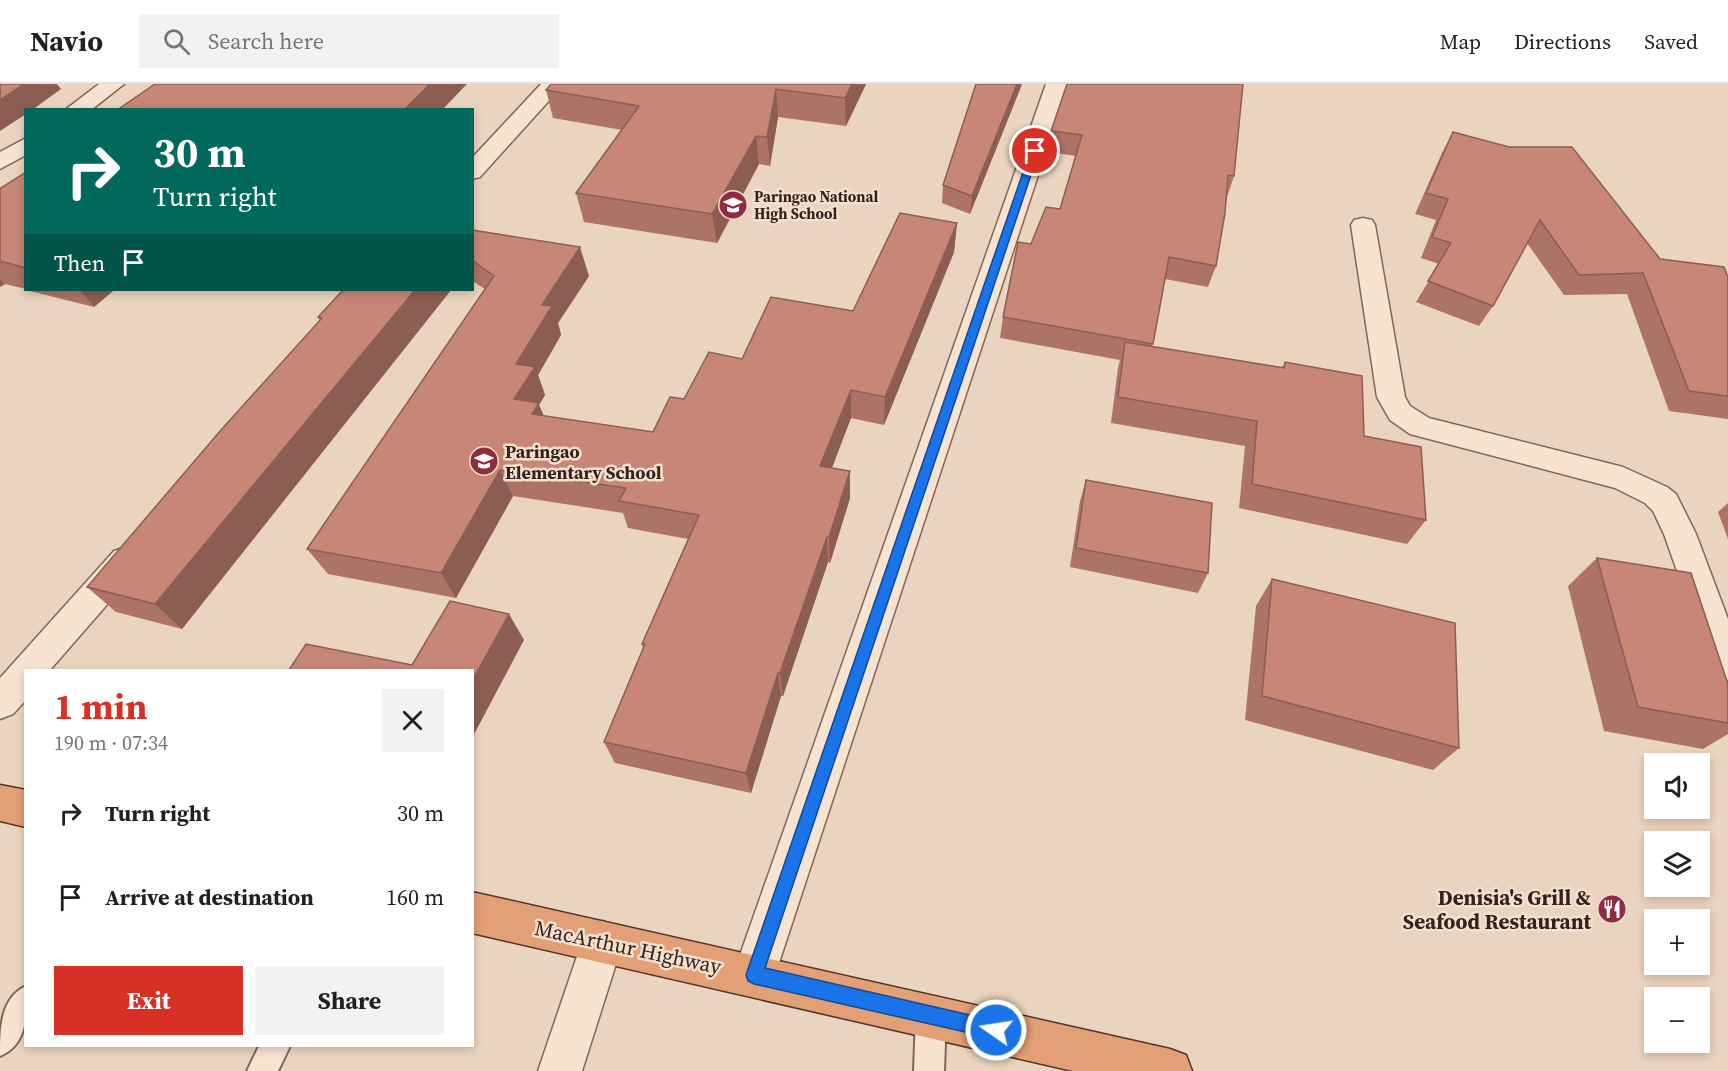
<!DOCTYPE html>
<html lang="en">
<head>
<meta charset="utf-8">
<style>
	:root { --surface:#fff; --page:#f2f2f2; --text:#202124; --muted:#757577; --line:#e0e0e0; --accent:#d93025 }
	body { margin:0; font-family:"Source Serif 4",serif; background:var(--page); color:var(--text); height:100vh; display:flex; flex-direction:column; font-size:22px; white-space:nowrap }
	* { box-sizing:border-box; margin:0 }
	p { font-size:20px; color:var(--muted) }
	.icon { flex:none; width:33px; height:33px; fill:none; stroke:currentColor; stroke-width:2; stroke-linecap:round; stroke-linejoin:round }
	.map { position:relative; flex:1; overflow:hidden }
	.sheet { position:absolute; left:24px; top:585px; width:450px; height:378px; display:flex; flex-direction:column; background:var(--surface); border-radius:0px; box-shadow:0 3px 9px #0003 }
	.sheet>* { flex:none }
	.banner { position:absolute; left:24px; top:24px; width:450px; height:183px; border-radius:0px; box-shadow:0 3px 9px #0003; background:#00695c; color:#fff; overflow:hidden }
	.controls { position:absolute; left:1644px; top:669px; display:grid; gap:12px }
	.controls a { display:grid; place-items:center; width:66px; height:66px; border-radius:0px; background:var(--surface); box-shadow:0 3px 9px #0003; font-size:30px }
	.pin { position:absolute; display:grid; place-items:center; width:51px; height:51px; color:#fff; margin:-26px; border:3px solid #fff; border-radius:50%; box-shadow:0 2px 6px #0007 }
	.me { position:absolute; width:66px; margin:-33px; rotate:283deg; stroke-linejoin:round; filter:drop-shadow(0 0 4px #0008) }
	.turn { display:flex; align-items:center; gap:21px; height:126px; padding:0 30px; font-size:27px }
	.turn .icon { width:78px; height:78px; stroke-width:2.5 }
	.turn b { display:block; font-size:42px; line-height:51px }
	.then { display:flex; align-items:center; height:57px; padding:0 30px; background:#0003; gap:12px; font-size:22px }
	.round { display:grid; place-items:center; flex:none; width:63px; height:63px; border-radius:0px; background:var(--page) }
	.overview { display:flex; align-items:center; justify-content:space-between; height:102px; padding:0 30px }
	h1 { font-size:36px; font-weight:700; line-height:45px; color:var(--accent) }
	.cta { display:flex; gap:12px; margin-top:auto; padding:12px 30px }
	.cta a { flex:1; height:69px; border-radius:0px; background:var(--accent); color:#fff; font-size:24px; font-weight:700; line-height:69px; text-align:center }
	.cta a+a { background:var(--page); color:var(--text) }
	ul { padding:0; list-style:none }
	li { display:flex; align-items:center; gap:18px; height:84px; padding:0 30px }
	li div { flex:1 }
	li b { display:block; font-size:22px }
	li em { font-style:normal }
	header { display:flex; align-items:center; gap:36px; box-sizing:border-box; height:84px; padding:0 30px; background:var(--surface); border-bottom:2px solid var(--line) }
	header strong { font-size:28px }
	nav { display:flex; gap:33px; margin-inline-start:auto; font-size:21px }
	.search { width:420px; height:54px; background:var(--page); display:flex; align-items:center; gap:15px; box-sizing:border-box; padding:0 21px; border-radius:0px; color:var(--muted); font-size:22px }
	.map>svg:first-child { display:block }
</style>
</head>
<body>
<header>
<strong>Navio</strong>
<div class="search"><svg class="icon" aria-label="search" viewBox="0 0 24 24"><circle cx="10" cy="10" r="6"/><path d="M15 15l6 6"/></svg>Search here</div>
<nav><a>Map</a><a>Directions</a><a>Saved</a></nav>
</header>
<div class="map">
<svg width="1728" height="987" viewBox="0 0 1728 987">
	<rect width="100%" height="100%" fill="#ebd4bf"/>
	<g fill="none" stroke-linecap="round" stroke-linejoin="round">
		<g stroke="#836558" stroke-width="4">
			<g id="service">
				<path d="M26,902C26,929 29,960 0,972C0,946 0,914 26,902Z"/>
				<path d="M931,916L941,921L946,931L944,987H914L916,931L921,921Z"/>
				<path d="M259,962H290L278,987H247Z"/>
			</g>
		</g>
		<g stroke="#836558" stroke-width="3">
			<g id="minor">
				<path d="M99,0H124L91,26H65Z"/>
				<path d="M541,0H564L480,93L472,95V74Z"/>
				<path d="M1046,0H1068L775,891L769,906L754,912L739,906L733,891Z"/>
				<path d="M26,54V71L0,85V68Z"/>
				<path d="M1363,134L1372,136L1375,141L1405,313L1410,322L1429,334L1623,383L1667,403L1676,410L1696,450L1728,535V596L1716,592L1710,581L1664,450L1653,427L1645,419L1615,404L1410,350L1390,336L1377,313L1351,141L1354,136Z"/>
				<path d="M126,463L138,467L142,476L138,485L50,586H26V616L13,630L0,635V594L114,467Z"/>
				<path d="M602,837L617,843L623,858L582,987H538L587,843Z"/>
			</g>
		</g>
		<g stroke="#50352d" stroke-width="3">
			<g id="trunk">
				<path d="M0,701L26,706V743L0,737Z"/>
				<path d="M472,808L1170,965L1186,971L1192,987H1073L472,849Z"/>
			</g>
		</g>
		<use href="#service" fill="#f7e3d2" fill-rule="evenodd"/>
		<use href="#minor" fill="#f7e3d2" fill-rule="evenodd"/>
		<use href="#trunk" fill="#e39f75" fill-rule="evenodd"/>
	</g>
	<g fill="#ac7366">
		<path d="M551,0H866L846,42L778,33L770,82L759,80L717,159L584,138L576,109L622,46L553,34L546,6Z"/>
		<path d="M1022,0L970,130L942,119L943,101Z"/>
		<path d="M1067,0L1234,92L1227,113L1216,182L1208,203L1165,195L1152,263L1282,283L1285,278L1364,352L1426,436L1407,460L1239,424L1245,362L1111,339L1118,284L1120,276L1000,254L1003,233L1031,160L1060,125L1076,72L1048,68L1051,47Z"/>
		<path d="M1453,48L1660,175L1728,193V335L1669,327L1627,210L1564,211L1527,159L1493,222L1479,242L1416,218L1439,180L1421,174L1436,136L1415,130L1442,69Z"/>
		<path d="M26,88V205L5,200L0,203V104H1Z"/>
		<path d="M957,139L954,168L884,341L851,334L832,384L850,414L830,479L828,478L783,612H781L751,709L615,679L604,658L643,564L642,560L688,455L628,444L623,429L513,412L456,514L328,490L307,465L485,205L472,197V146L589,192L558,239L561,251L538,291L545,311L539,321L544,332L653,348L684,315L742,275L853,227Z"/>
		<path d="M26,206H114L94,223Z"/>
		<path d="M343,206H451L182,545L116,528L87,503L320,237L318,233Z"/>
		<path d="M1086,396L1208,489L1198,509L1070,483L1080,417Z"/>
		<path d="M1728,419V455L1718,428Z"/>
		<path d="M1597,474L1728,600V650L1703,665L1604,647L1568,502Z"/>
		<path d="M1272,495L1459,664L1433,686L1245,636L1256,522Z"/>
	</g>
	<g fill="#8c5e53">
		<path d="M24,0H57L61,5L32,26H26V30L0,47V16Z"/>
		<path d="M430,0H467L442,26H404Z"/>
		<path d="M852,0H866L846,42L845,14Z"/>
		<path d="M1017,0H1022L970,130L972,112Z"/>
		<path d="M776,5L778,33L770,82L767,53Z"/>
		<path d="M756,52L759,80L717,159L712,130Z"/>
		<path d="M957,139L954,168L884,341L885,313Z"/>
		<path d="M580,163L589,192L558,239L561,251L538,291L545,311L539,321L550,347L514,315L516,280L542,221Z"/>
		<path d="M0,195L5,200L0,203Z"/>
		<path d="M80,206H114L94,223Z"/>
		<path d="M415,206H451L182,545L155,520Z"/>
		<path d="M851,306V334L822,409L820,382Z"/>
		<path d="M500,386L513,412L456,514L441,489Z"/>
		<path d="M850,387V414L830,479L829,453Z"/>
		<path d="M827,453L828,478L783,612L780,589Z"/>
		<path d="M509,530L524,556L472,654V597Z"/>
		<path d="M778,589L781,612L751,709L746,689Z"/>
	</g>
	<g fill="#c88677" stroke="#8c5e53" stroke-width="1.5">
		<path d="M0,0H24L0,16Z"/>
		<path d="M155,0H430L404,26H117Z"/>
		<path d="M551,0H852L845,14L776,5L767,53L756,52L712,130L576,109L639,22L546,6Z"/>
		<path d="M976,0H1017L972,112L943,101Z"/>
		<path d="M1067,0H1243L1234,92L1228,91L1225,129L1216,182L1169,173L1153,260L1003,233L1018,158L1031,160L1046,123L1060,125L1082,51L1051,47Z"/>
		<path d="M1453,48L1509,63H1572L1660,175L1724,183L1728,193V312L1689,307L1643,189L1579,191L1540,136L1493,222L1428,197L1451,159L1432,153L1448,115L1426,109Z"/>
		<path d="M26,88V184L0,177V104H1Z"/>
		<path d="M900,129L957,139L885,313L851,306L820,382L850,387L829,453H827L780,589H778L746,689L604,658L645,560H642L699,431L619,417L626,404L500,386L441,489L307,465L494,192L472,176V146L580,163L542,221L552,222L516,280L535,283L514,315L539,319L532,330L653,348L670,313L684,315L709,268L742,275L771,213L853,227Z"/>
		<path d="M343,206H415L155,520L87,503L221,346L322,234L318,233Z"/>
		<path d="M1125,258L1284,284L1285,278L1362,292L1364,352L1421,363L1426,436L1252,400L1257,337L1118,313Z"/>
		<path d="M1086,396L1212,419L1208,489L1076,464Z"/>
		<path d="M1597,474L1691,489L1728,600V639L1638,623Z"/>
		<path d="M1272,495L1455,539L1459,664L1262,612Z"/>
		<path d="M450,517L509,530L472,597V586H289L306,560L412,581Z"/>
	</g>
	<path fill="#1a73e8" stroke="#114b97" stroke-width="1.5" d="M1031,65L1039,67L765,884L996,937L1003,940L1005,946L1003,953L996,955L754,900L748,897L746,891Z"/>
	<defs>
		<g id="school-disc" transform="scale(1.5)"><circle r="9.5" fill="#8f2c42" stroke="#f3e0ce"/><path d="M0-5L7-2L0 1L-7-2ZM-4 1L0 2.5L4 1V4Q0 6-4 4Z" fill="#fff"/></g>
		<g id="restaurant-disc" transform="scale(1.5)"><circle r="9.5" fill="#8f2c42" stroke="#f3e0ce"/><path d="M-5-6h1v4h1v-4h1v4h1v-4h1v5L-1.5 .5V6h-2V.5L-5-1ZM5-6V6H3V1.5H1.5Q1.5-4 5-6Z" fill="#fff"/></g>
	</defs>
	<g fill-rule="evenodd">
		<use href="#school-disc" x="733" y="121"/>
		<use href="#school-disc" x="484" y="377"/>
		<use href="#restaurant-disc" x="1612" y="825"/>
	</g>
	<g text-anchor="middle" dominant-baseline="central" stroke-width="5" stroke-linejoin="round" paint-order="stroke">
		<g font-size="15" font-weight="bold" fill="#33221c" stroke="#f3e0ce" text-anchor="start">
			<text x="754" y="112">Paringao National<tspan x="754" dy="17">High School</tspan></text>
		</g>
		<g font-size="18" font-weight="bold" fill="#33221c" stroke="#f3e0ce" text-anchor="start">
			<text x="505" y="367">Paringao<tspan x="505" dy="21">Elementary School</tspan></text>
		</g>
		<g font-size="21" font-weight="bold" fill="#33221c" stroke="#f3e0ce" text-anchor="end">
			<text x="1591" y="813">Denisia's Grill &amp;<tspan x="1591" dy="24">Seafood Restaurant</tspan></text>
		</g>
		<g font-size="21" fill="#33221c" stroke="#f3e0ce">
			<text transform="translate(628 863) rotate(12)">MacArthur Highway</text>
		</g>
	</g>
</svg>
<div class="controls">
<a><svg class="icon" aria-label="sound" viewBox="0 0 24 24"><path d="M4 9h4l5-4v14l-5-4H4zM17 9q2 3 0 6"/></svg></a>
<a><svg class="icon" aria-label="layers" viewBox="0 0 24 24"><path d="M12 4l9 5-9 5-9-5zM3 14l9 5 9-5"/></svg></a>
<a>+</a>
<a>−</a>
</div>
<div class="pin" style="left:1035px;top:67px;background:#d93025"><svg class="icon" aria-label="arrive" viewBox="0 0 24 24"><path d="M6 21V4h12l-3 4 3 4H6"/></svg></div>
<svg class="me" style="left:996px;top:946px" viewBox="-20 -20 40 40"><circle r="17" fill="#1a73e8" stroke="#fff" stroke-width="3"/><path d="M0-11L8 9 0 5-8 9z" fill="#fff"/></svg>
<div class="banner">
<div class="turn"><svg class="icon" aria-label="right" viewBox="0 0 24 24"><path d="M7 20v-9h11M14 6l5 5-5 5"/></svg><div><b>30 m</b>Turn right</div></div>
<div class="then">Then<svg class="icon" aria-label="arrive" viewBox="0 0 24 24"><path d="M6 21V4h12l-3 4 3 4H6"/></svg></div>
</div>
<section class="sheet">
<div class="overview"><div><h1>1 min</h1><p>190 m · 07:34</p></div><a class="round"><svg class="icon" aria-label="close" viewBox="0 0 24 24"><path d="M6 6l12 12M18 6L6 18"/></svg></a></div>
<ul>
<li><svg class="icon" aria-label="right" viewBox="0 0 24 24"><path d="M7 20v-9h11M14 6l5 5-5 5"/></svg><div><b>Turn right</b></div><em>30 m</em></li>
<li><svg class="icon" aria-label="arrive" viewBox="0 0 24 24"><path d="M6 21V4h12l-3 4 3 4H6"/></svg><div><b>Arrive at destination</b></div><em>160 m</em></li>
</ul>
<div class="cta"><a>Exit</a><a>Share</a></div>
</section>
</div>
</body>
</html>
